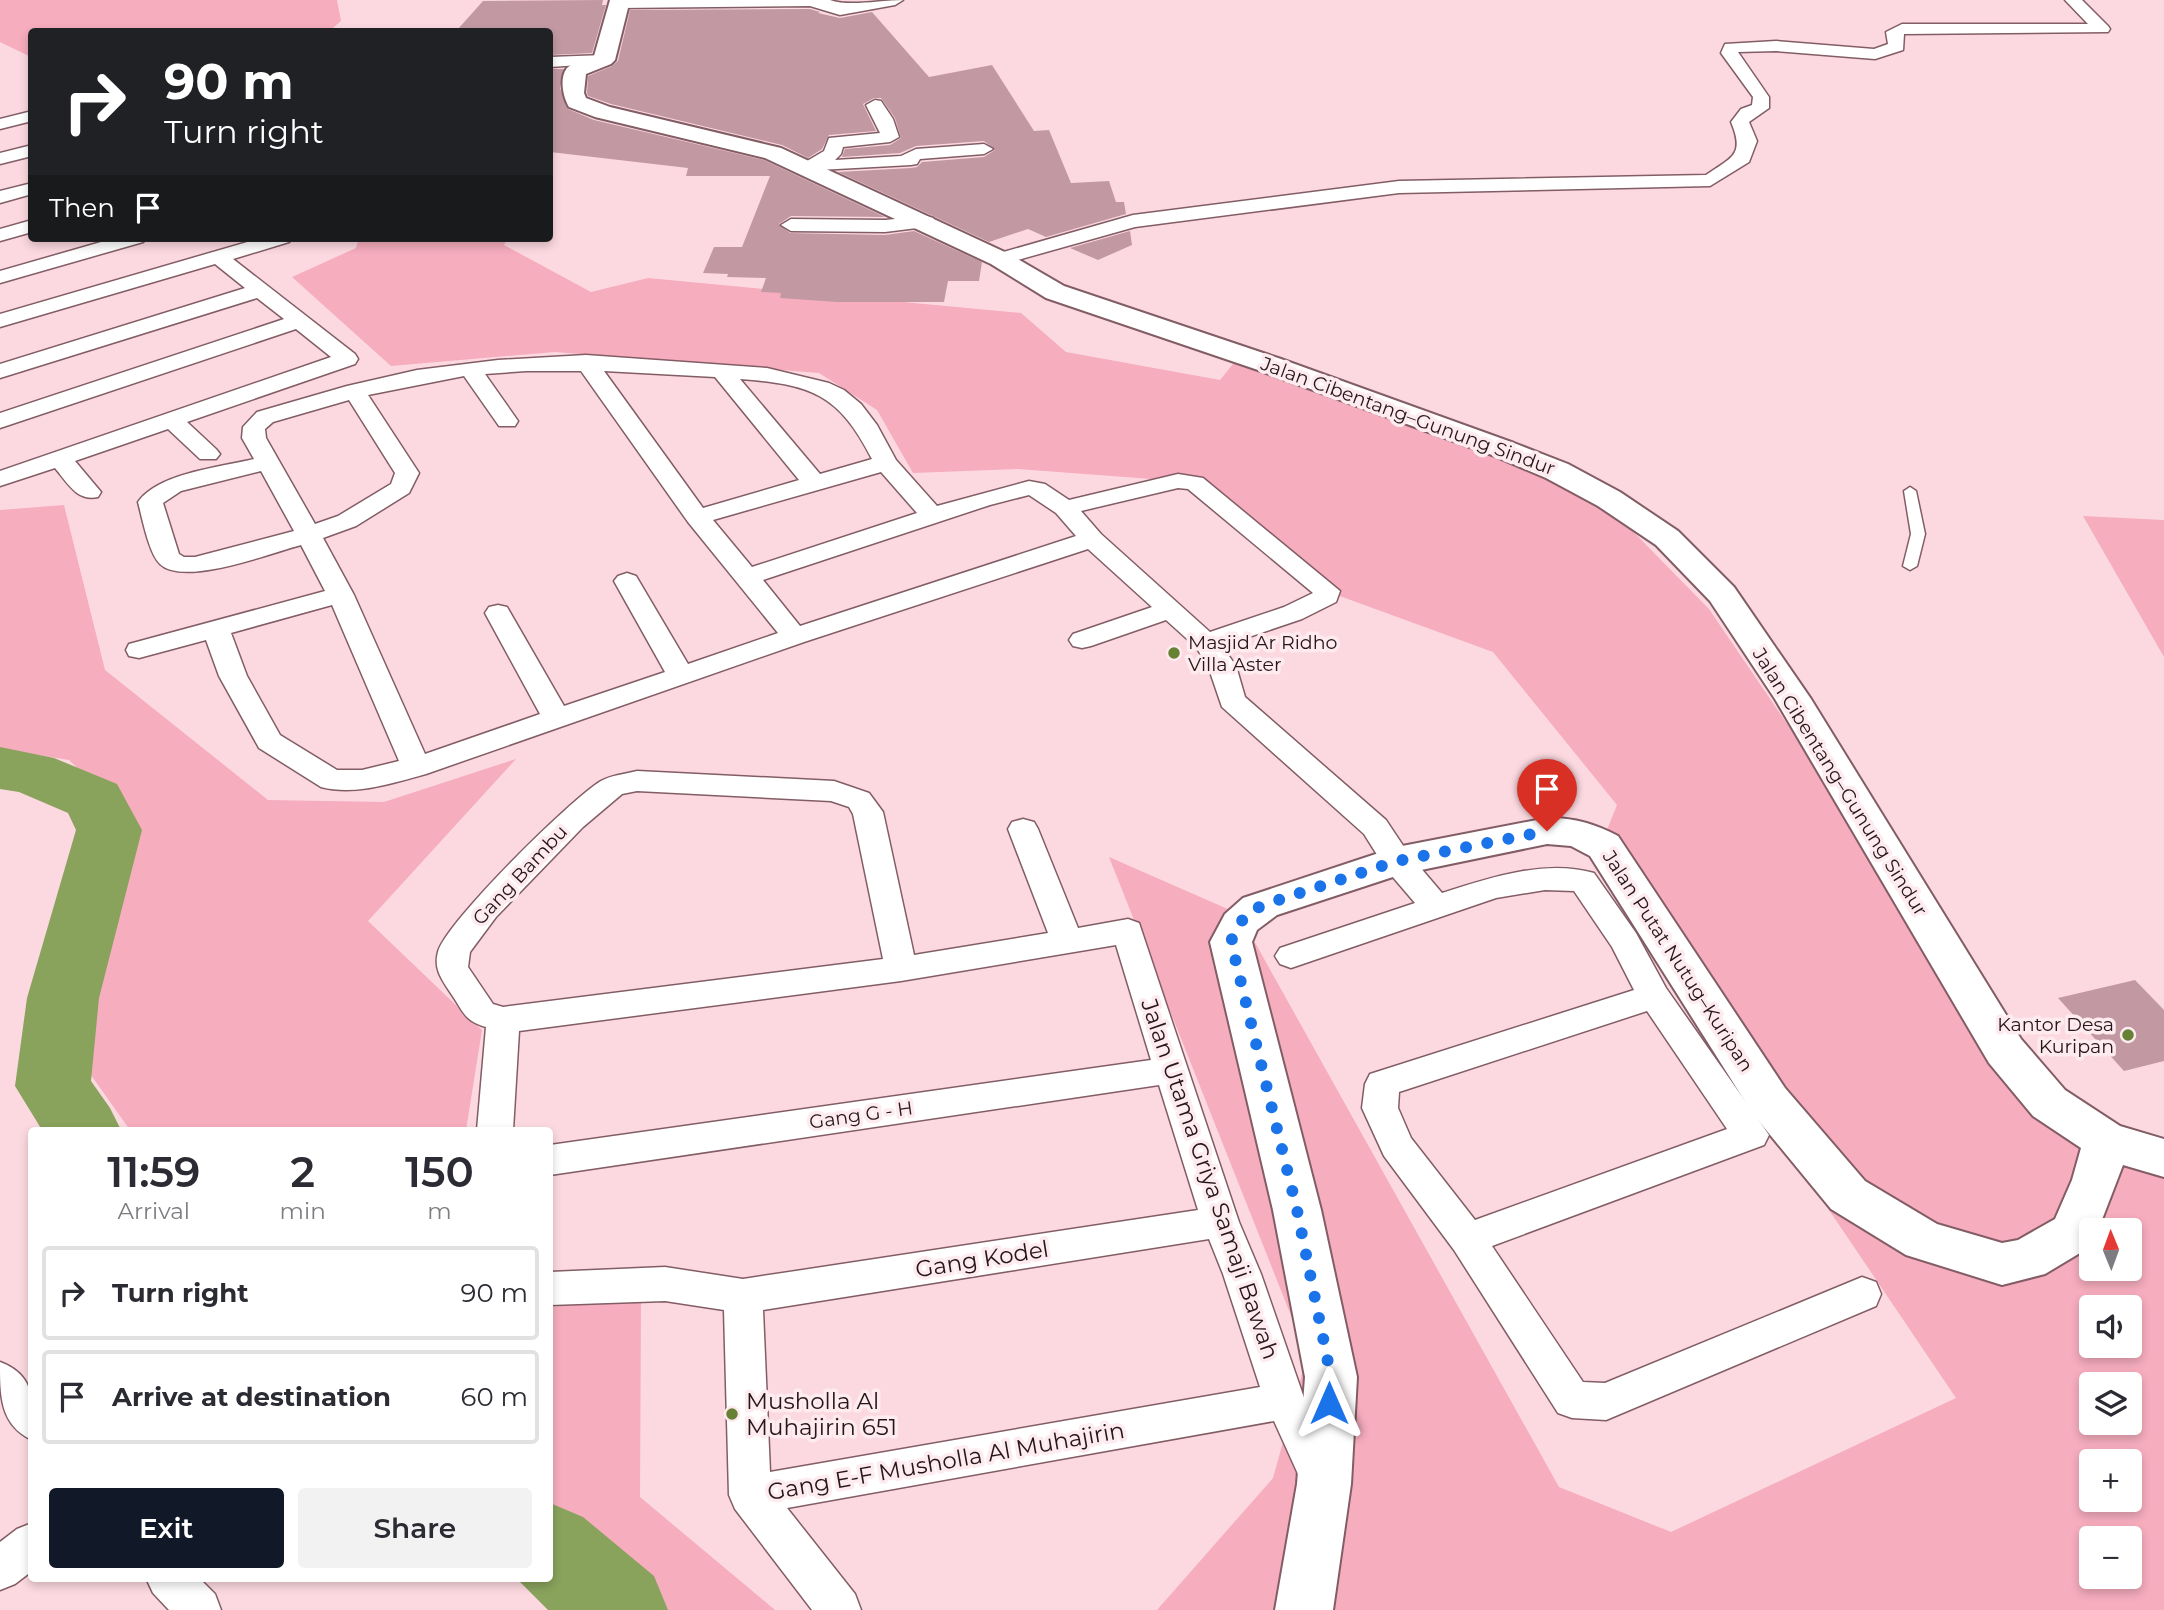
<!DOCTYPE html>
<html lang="en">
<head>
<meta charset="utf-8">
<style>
	:root { --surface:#fff; --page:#f2f2f3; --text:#2b2b33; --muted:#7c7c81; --line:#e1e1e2; --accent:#111827 }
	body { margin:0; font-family:Montserrat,sans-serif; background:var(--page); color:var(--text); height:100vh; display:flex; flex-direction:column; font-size:26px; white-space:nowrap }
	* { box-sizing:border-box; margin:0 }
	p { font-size:23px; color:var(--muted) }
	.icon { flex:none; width:38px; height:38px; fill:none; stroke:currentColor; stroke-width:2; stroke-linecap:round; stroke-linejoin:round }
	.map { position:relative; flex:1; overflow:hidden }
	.details { position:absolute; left:28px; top:1127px; width:525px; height:455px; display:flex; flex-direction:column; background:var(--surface); border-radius:7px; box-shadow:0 4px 10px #0003 }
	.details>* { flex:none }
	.top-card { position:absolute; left:28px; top:28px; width:525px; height:214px; border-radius:7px; box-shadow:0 4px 10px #0003; background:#202124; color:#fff; overflow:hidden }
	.needle { width:46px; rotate:359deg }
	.controls { position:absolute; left:2079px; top:1218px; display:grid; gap:14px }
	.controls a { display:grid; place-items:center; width:63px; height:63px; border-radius:7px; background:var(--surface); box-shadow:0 4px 10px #0003; font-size:35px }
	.pin { position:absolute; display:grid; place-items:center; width:60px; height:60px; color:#fff; margin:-72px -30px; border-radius:50% 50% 50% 0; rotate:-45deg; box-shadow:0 0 7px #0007 }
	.pin .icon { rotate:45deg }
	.me { position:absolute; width:77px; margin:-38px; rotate:0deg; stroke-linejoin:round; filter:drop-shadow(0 0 5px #0008) }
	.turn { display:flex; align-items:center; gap:24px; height:147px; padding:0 21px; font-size:32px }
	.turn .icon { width:91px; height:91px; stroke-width:2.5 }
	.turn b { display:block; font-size:49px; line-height:60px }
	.then { display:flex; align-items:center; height:66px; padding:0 21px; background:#0003; gap:14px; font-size:26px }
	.eta { display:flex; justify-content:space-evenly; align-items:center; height:119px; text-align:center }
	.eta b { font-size:42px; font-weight:600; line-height:49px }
	.action { display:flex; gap:14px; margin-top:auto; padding:14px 21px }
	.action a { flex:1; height:80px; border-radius:7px; background:var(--accent); color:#fff; font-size:28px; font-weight:600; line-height:80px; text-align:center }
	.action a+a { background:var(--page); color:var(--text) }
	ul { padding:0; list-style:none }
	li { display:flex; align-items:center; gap:21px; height:94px; margin:0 14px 10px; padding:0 7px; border:4px solid var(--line); border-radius:7px }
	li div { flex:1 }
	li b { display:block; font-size:26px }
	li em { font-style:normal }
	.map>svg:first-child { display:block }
</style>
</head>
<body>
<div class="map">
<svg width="2164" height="1610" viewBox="0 0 2164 1610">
	<rect width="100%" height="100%" fill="#fcd9e0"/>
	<g fill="#f6adbe" fill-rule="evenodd">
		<path d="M0,0H337L341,21L328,32H32L31,57L0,42Z"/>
		<path d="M359,238H508L504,245L591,292L648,278L1021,313L1066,352L1220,380L1237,359L1514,457L1611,509L1709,609L2035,1089L2164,1153V1610H1157L1273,1478L1307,1356L1109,857L1239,914L1559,1487L1671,1532L1956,1398L1594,862L1617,805L1493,652L1326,591L1178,481L1018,469L913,473L877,410L819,373L555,352L391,366L292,277L356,248ZM2091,1230H2130V1269H2091ZM2091,1307H2130V1346H2091ZM2091,1384H2130V1423H2091ZM2091,1461H2130V1500H2091ZM2091,1538H2130V1577H2091Z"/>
		<path d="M64,505L105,670L268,800L384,802L516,759L368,921L482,1030L466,1130H130L81,1061L140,827L69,760L0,749V510Z"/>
		<path d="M2083,516L2164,520V657Z"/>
		<path d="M641,1299L640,1497L775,1610H645L550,1521V1307Z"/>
	</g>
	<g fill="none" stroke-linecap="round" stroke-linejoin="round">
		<g fill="#89a35c" fill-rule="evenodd">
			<path d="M0,747L54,758L117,784L142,830L99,998L91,1081L110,1108L121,1130H42L15,1086L27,998L76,830L68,813L19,792L0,789Z"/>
			<path d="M550,1503L583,1517L654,1576L668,1610H548L516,1578H550Z"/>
		</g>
	</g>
	<g fill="#c299a2">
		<path d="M603,0L602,5H606L592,53L550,55V32L458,29L483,1Z"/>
		<path d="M810,9L820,12L818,13L840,18L872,12L929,77L992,65L1034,131L1049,130L1071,183L1109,181L1116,202H1124L1126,214L1046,237L1028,229L989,242L838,172L911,168L917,167L922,162L984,157L995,150L984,141L916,146L900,153L842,157L845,149L890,145L901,138L895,118L881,98H874L863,104L876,131L829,135L822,149L808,158L782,145L611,104L588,96L587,93L588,76L612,66L618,61L630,10Z"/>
		<path d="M550,69H564L560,88L568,109L594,120L764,160L885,217L791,216L779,224L790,233L885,235L914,231L982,262L979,281H948L944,302H837L780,298L781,293L761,292L766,278L727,277L728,274L703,273L714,247H742L770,176H686L688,168L550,152Z"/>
		<path d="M1130,231L1132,245L1098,260L1070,248Z"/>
		<path d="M2135,980L2164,1010V1061L2124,1071L2058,998Z"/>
	</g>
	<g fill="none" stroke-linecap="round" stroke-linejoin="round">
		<g stroke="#825d65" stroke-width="3">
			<path id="lane" d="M1910,487L1916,491L1925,534L1917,566L1910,570L1903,566L1911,534L1904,491Z"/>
		</g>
		<g stroke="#825d65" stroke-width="3">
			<g id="street">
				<path d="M612,0H830C849,7 880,0 903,0L895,5L840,15L810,6L618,8L613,6L610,3Z"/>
				<path d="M2065,0H2082L2108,26L2110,29L2108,32L1904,34L1903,50L1875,59L1776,51L1738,52L1769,97V108L1749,122L1757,141L1749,162L1710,186L1399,193L1135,227L1000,265L993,263L990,259L993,255L1133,215L1399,181L1706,175C1732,157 1745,155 1731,122L1741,109L1752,105L1753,97L1721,53L1725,44L1776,41L1874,49L1888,44L1886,32L1902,24H2088Z"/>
				<path d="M604,55L612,60L610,63L550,67V57Z"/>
				<path d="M875,100L881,101L893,119L899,137L890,142L843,147L841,154L835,160L901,156L916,149L984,144L993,149L984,154L920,159L917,164L911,165L800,171L797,167L824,151L829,138L880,133L866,105Z"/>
				<path d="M32,111V121L0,129V119Z"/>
				<path d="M32,145V156L0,164V153Z"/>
				<path d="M32,183V194L0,203V191Z"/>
				<path d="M926,216L933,218L936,222L933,226L885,232L791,231L781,225L791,219L885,220Z"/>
				<path d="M32,220V232L0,241V229Z"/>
				<path d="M115,238H146L143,242L0,283V271Z"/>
				<path d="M261,238H292L289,242L233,259L355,354L358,359L355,364L187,422L216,449L220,454L216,459H200L168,429L75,461L101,492L98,497C77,502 67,482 55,468L0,486V471L331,357L296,329L0,428V413L284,319L257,298L0,378V364L245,288L215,264L0,327V314Z"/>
				<path d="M586,355L767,368L829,383L844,390L861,404L877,425L896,460L937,506L1029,481L1045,484L1069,500L1178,474L1203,478L1340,591L1336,602L1302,619L1222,646L1236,666L1245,697L1386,820L1408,853L1442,893C1490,878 1544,859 1594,873L1636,933L1666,988L1769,1135L1764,1145L1492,1246L1583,1382L1605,1383L1862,1277L1876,1282L1881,1294L1876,1306L1606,1420L1572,1418L1558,1413L1454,1250L1384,1156L1362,1108L1365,1084L1370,1074L1634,990L1612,947L1574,891L1545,890L1496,898L1291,968L1280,964L1275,956L1280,948L1415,903L1386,869L1364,834L1222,707L1208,666L1196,647L1166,620L1091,646L1082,648L1073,646L1069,640L1073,634L1152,607L1088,549L804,642L426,774C393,783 355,796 321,787L259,748L219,676L206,640L139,658L129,656L126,650L129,644L325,591L301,545C271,553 183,587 160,564C149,554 142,517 138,502C158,473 221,467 254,459L242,438L243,427L257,412L347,386L417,370L498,360ZM526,371H581L688,522L778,633L688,664L636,576L627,573L618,576L614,581L665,672L564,706L507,607L498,605L489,607L485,613L540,714L425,754L354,595L323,538L356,526L409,493L419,473L368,395L464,376L499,426H515L518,421L485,374ZM604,371L715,377L799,480L703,508ZM740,379C811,384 839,394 872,459L820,474ZM349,400L395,473L391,484L338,516L315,524L266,438L265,429L273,422ZM261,471L294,531L195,557H184L179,554L163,503L181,491ZM881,472L917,513L752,567L713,520ZM1178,488L1188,489L1313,593L1284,607L1210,632L1101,534L1081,511ZM1029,495L1056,513L1076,536L800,626L763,580L990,505ZM332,605L399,761L362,770H337L280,735L247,676L231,633ZM1647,1011L1727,1129L1475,1220L1411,1138L1398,1108L1399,1092Z"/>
				<path d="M637,771L834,781L869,793L883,812L914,955L1048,933L1008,829L1012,822L1023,819L1034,822L1038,829L1078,928L1128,919L1139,923L1239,1222L1261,1274L1304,1398L1339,1471L1333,1485L1318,1491L1303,1485L1274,1421L787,1508L855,1594L861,1610H812L735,1509L729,1495L724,1310L665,1301L550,1305V1272L665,1267L743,1279L1198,1210L1159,1085L550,1175V1145L1151,1060L1116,945L901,981L519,1031L513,1130H477L486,1027C465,1021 464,1013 452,995C443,981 433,970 438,952C445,923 572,798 601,781C611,775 626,774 637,771ZM637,791L831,801L849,807L853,814L883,959L503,1007L493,1004L468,967L470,952L496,917L583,827L622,794ZM1209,1239L1223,1274L1260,1387L770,1472L763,1310Z"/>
				<path d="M0,1362C38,1376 32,1405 32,1440C0,1425 0,1396 0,1362Z"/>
				<path d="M32,1523V1571L15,1584L0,1590V1542L17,1529Z"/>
				<path d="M146,1578H199L215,1594L221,1610H169L153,1593Z"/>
			</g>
		</g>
		<g stroke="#825d65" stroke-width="4">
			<path id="secondary" d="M610,0H630L615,60L611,64L586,74L584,93L586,98L610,107L781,148L1009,254L1064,286L1281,359L1514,443L1568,464L1620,492L1678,531L1734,587L1811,699L2021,1039L2065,1090L2120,1126L2164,1139V1177L2123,1165L2098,1230H2091L2090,1247L2045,1274L2002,1285L1906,1255L1831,1209L1753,1114L1590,856L1571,846L1547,844L1402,874L1277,915L1257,930L1252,942L1321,1210L1357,1377L1351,1484L1333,1610H1275L1297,1484L1305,1377L1273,1210L1210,942L1225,914L1243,898L1397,847L1547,818C1572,817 1596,824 1618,836L1785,1088L1865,1181L1937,1224L2002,1243L2018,1240L2055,1219L2072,1180L2081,1148L2033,1116L1989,1063L1775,699L1710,601L1656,545L1598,506L1546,478L1492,455L1261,371L1046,298L991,264L765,158L595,117L569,107C563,97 559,78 567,68C573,62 587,59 594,56Z"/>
		</g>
		<use href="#lane" fill="#fff" fill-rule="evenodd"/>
		<use href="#street" fill="#fff" fill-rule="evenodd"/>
		<use href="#secondary" fill="#fff" fill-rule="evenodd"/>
	</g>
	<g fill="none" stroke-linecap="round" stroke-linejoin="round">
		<path stroke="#1a73e8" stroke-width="12" stroke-dasharray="0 21.6" d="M1329,1403L1331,1377L1297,1210L1231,942C1237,923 1246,914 1263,905L1397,861L1547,831"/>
	</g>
	<g fill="#678134" stroke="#fdebef" stroke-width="2.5">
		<circle cx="1174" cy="653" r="7"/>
		<circle cx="2128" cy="1035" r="7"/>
		<circle cx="732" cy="1414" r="7"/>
	</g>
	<g text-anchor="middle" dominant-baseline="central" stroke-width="7" stroke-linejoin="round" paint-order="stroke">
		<g font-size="19" fill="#251619" stroke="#fdebef">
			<text transform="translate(1408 416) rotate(20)">Jalan Cibentang–Gunung Sindur</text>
			<text transform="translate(1840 782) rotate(58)">Jalan Cibentang–Gunung Sindur</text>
			<text transform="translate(520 875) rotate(-47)">Gang Bambu</text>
			<text transform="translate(1678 961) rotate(57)">Jalan Putat Nutug–Kuripan</text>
			<text transform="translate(861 1115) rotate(-8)">Gang G - H</text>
		</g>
		<g font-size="19" fill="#251619" stroke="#fdebef" text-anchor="start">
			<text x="1188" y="642">Masjid Ar Ridho<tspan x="1188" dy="22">Villa Aster</tspan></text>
			<text x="2114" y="1024" text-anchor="end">Kantor Desa<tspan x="2114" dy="22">Kuripan</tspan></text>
		</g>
		<g font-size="23" fill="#251619" stroke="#fdebef">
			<text transform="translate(1210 1179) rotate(71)">Jalan Utama Griya Samaji Bawah</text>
			<text transform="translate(982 1259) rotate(-9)">Gang Kodel</text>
			<text transform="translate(946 1461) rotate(-10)">Gang E-F Musholla Al Muhajirin</text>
		</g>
		<g font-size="23" fill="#251619" stroke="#fdebef" text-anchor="start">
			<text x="746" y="1401">Musholla Al<tspan x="746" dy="26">Muhajirin 651</tspan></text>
		</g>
	</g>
</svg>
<div class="controls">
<a><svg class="needle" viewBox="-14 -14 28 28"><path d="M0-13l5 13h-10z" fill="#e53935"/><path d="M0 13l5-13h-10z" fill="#7c7c81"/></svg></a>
<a><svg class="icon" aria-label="sound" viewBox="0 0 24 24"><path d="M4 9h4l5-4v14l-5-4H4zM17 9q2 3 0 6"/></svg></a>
<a><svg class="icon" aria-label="layers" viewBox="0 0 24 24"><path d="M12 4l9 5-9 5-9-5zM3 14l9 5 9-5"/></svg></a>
<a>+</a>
<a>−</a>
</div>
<div class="pin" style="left:1547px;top:831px;background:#d93025"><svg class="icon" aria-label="arrive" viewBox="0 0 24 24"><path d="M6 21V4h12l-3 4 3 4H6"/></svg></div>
<svg class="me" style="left:1329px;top:1403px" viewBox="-20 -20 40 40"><path d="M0-17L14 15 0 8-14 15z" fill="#1a73e8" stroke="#fff" stroke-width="4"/></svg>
<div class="top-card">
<div class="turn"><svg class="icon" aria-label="right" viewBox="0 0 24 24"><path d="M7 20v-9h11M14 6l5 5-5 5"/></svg><div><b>90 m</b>Turn right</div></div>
<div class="then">Then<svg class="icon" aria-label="arrive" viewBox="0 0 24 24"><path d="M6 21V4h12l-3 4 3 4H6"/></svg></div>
</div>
<section class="details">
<div class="eta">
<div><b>11:59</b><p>Arrival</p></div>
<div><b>2</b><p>min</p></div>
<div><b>150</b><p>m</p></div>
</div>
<ul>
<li><svg class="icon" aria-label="right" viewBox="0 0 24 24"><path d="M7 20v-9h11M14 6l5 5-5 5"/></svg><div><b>Turn right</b></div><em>90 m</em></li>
<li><svg class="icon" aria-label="arrive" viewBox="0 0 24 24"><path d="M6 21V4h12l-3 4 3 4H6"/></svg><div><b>Arrive at destination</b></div><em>60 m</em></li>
</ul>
<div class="action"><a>Exit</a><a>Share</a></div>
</section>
</div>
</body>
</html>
